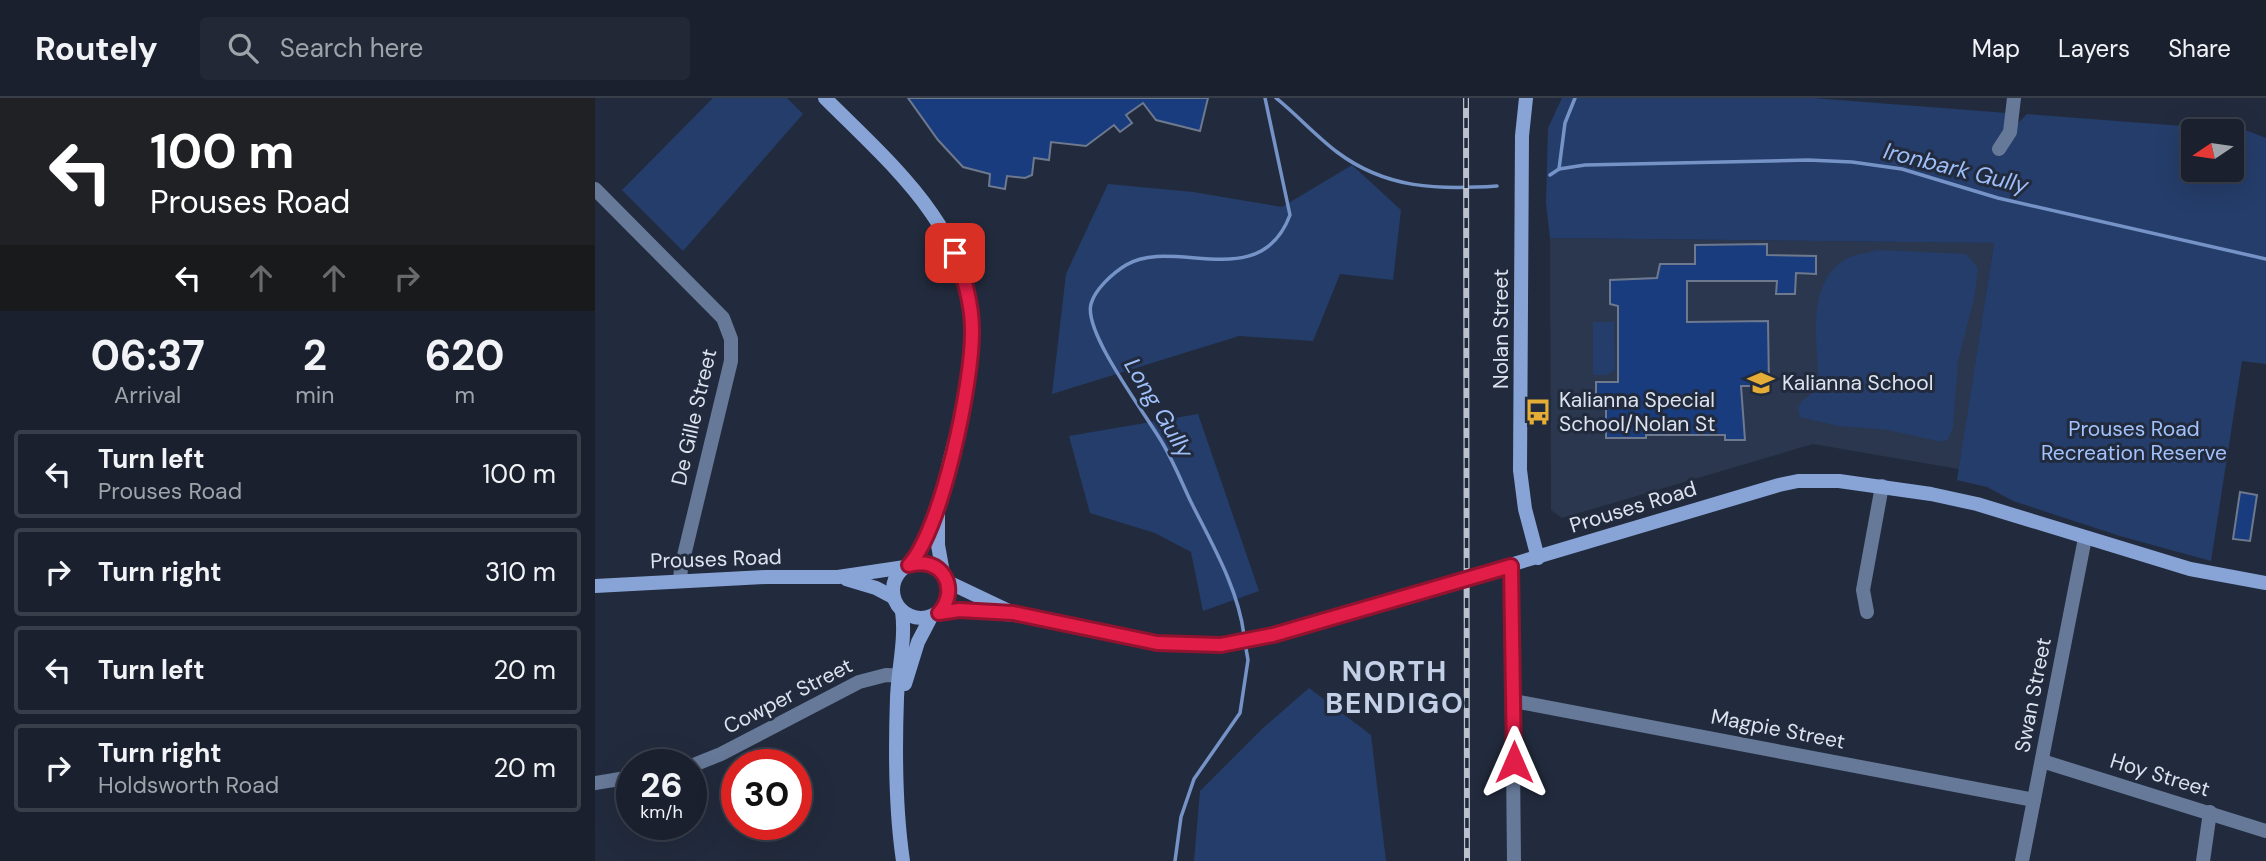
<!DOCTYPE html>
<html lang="en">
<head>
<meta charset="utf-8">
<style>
	:root { --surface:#1a202e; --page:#232836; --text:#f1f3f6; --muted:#9fa3aa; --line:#383e4a }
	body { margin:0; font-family:"DM Sans",sans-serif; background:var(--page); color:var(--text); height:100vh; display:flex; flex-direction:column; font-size:26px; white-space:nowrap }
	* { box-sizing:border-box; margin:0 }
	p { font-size:23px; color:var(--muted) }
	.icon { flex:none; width:38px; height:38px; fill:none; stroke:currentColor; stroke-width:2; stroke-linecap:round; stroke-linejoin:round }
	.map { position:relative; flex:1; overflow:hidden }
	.side { display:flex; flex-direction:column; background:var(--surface); width:595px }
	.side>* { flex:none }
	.hud { background:#202124; color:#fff; overflow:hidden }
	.needle { width:46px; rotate:257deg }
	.buttons { position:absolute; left:1586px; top:21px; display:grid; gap:14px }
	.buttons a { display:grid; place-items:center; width:63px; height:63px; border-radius:7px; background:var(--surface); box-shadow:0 7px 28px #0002,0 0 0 2px var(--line); font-size:35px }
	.speed { position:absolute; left:21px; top:651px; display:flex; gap:14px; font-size:35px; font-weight:700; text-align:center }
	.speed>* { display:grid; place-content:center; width:91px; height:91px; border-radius:50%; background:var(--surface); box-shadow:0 7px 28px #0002,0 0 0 2px var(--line); line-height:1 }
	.speed small { font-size:18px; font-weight:400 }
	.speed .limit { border:10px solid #d22; background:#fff; color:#111 }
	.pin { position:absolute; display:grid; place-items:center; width:60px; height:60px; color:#fff; margin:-30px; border-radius:14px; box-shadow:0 4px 10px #0006 }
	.me { position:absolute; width:77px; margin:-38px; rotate:0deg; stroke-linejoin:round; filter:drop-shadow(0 0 5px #0008) }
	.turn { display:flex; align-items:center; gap:24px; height:147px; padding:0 35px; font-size:32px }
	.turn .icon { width:91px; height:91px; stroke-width:2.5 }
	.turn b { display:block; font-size:49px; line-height:60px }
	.lanes { display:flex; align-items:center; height:66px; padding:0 35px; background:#0003; justify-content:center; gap:35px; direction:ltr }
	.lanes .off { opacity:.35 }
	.eta { display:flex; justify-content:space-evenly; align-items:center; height:119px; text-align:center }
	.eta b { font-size:42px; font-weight:700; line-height:49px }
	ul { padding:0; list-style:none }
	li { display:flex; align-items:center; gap:21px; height:88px; margin:0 14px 10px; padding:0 21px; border:4px solid var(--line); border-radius:7px }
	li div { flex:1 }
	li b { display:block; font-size:26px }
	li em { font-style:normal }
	header { display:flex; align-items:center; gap:42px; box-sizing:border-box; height:98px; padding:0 35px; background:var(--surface); border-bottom:2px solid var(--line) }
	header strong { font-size:33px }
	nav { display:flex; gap:38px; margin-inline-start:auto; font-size:24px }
	.search { width:490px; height:63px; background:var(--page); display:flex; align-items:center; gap:18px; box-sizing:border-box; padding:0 24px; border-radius:7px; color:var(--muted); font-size:26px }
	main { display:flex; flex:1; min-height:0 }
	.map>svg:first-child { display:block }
</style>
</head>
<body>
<header>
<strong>Routely</strong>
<div class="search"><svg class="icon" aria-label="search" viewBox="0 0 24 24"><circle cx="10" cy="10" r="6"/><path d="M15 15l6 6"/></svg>Search here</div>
<nav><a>Map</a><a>Layers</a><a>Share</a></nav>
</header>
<main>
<section class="side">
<div class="hud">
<div class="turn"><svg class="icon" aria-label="left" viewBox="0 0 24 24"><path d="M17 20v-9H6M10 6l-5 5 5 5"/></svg><div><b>100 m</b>Prouses Road</div></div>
<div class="lanes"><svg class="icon" aria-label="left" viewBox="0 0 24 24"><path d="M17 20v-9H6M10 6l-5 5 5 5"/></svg><svg class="icon off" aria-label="ahead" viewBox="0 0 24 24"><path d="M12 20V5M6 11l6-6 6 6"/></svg><svg class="icon off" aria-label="ahead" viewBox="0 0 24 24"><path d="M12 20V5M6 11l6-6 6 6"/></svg><svg class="icon off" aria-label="right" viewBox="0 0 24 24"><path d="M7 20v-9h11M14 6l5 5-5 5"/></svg></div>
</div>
<div class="eta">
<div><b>06:37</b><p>Arrival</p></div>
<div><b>2</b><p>min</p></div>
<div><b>620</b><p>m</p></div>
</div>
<ul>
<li><svg class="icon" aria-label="left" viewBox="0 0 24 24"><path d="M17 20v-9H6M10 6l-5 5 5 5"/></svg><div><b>Turn left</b><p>Prouses Road</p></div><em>100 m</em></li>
<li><svg class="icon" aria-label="right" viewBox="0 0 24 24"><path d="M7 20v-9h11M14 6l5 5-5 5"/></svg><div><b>Turn right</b></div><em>310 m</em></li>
<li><svg class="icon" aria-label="left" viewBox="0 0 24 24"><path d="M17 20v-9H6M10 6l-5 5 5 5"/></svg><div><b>Turn left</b></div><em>20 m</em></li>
<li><svg class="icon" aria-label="right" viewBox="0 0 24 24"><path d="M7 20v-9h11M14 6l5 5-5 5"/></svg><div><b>Turn right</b><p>Holdsworth Road</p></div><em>20 m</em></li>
</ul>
</section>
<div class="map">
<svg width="1671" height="763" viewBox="0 0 1671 763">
	<rect width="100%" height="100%" fill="#222b3d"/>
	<path fill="#2b374e" d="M955,140L1399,145L1364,371L1218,346L967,420L956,412Z"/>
	<g fill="#253d6a" fill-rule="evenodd">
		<path d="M118,0H192L208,16L88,153L27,92Z"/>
		<path d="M967,0H1218L1412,15L1423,25L1432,16L1653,33L1671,40V266L1647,263L1616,463L1525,438L1418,403L1392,389L1362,382L1399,145L955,140L951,105L953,30ZM1598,33H1636V72H1598Z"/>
		<path d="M757,67L806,112L798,182L745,176L718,243L644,238L457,296L471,176L513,86L598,94L687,109Z"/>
		<path d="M1283,152L1371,156L1383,170L1380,196L1363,263L1358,330L1353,341L1347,344L1293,332L1243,328L1205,319L1203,310L1207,303L1224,290C1223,251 1209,185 1251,161C1260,156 1273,155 1283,152Z"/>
		<path d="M998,224H1019L1020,272L1012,277H998Z"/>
		<path d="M603,316L664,493L608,513L596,454L560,435L495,415L474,338Z"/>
		<path d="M714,590L776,637L791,763H599L605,693L668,630Z"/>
	</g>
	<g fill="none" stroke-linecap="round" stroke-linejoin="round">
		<g stroke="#7693c8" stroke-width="3.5">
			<path d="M681,0C702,17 721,38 742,54C791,91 843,92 902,88"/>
			<path d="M964,71L970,25L980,0"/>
			<path d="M955,77L964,71L990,67L1213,62L1257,64L1307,71L1403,100L1671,161"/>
			<path d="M649,537C643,490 617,446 596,404C587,385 579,365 568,346C553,319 488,235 496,206C500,191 518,175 531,167C578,138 665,197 695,117L670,0"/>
			<path d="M580,763L586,719L599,681L645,615L653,562L650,545"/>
		</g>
	</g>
	<g fill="#193c7e" stroke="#6e798e" stroke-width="2">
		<path d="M313,0H613L605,33L561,22L548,5L531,17L537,25L525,34L519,27L491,48L456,44L454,62L439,60L437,77L430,80L412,78L410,91L394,88L395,76L368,69L343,42Z"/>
		<path d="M1172,146V157L1221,158V176L1201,175L1200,196H1181L1182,183H1092V224L1173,223L1174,288H1146L1150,342H1130V337H1051V340H1011V299L1001,300V284H1023V208L1015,206V182L1062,180L1065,166H1100V147Z"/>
		<path d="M1645,394L1662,397L1655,443L1638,441Z"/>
	</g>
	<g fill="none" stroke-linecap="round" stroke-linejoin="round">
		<g stroke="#677998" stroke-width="14">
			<path d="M1404,51L1415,34L1419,0"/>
			<path d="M0,91L128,220L136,241V263L86,470L85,483"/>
			<path d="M916,468L919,763"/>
			<path d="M1272,514L1268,492L1287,388"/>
			<path d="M919,603L1439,702"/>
			<path d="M1447,663L1671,733"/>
			<path d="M96,668L126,656L264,584L291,577L312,578"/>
			<path d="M0,685L37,679"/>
			<path d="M1427,763L1490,440"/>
			<path d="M1608,763L1615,714"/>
		</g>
		<g stroke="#88a4d7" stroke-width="14">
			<path d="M230,0C296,66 376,132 377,232C378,274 367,314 357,353C347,391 341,438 314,467"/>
			<path d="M931,0L927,38L925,372L930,411L943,460"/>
			<path d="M343,417V447L348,475"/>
			<circle cx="326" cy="492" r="28"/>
			<path d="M251,481L281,490L298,499"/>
			<path d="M353,484L414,513"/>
			<path d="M0,488L171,479H243L310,469"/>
			<path d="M307,513C311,542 303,571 302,600C300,655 300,709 308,763"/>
			<path d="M343,515C362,510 378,514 397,515C452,518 505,536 560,544C610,552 656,543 703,530L1184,387L1203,383H1244L1336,396L1382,406L1595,471L1671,485"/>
			<path d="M310,586L323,544L336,519"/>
		</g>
		<g stroke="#bbc2ce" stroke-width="6">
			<path id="rail" d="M871,0L872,763"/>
		</g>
		<use href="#rail" stroke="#222b3d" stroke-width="3.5" stroke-dasharray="10" stroke-linecap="butt"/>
	</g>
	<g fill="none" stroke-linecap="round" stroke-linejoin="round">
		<g stroke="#92132f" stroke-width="18">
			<path id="route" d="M360,155C369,180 377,205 377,232C378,283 347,431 314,467C346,457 366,490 344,515L364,512L418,515L562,545L626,547L678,537L916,468L919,664"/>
		</g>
		<use href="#route" stroke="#e11d48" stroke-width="12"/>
	</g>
	<defs>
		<g id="school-bare" transform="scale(2.1)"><path d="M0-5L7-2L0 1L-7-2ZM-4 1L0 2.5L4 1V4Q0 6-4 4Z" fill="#e5ad35" stroke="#222b3d" stroke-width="2.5" paint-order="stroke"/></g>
		<g id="bus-bare" transform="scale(2.1)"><path d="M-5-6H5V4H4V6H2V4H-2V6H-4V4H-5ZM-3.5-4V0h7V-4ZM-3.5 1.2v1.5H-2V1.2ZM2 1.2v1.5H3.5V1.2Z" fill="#e5ad35" stroke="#222b3d" stroke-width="2.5" paint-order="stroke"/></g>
	</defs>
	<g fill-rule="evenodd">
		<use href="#school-bare" x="1166" y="285"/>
		<use href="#bus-bare" x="943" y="314"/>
	</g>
	<g text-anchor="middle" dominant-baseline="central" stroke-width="6" stroke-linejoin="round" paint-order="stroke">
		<g font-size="21" fill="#dce3ee" stroke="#222b3d">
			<text transform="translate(906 231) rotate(-90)">Nolan Street</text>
			<text transform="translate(99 319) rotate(-77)">De Gille Street</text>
			<text transform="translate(1038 409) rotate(-17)">Prouses Road</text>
			<text transform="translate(121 461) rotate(-2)">Prouses Road</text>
			<text transform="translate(1438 597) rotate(-79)">Swan Street</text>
			<text transform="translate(193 598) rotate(-27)">Cowper Street</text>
			<text transform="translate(1183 631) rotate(11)">Magpie Street</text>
			<text transform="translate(1565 677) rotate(17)">Hoy Street</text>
		</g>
		<g font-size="21" fill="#dce3ee" stroke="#222b3d" text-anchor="start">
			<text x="1187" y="285">Kalianna School</text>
			<text x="964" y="302">Kalianna Special<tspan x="964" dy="24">School/Nolan St</tspan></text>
		</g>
		<g font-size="21" fill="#a2c2fc" stroke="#222b3d">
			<text x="1539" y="331">Prouses Road<tspan x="1539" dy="24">Recreation Reserve</tspan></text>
		</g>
		<g font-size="23" font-style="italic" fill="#9fbff9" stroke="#222b3d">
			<text transform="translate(1361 70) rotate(14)">Ironbark Gully</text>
			<text transform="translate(564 310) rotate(59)">Long Gully</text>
		</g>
		<g font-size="28" font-weight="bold" letter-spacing="2" fill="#c3d0e7" stroke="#222b3d">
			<text x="800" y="573">NORTH<tspan x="800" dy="32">BENDIGO</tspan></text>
		</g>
	</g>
</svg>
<div class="buttons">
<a><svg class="needle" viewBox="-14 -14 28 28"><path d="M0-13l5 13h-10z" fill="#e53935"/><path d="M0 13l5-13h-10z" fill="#9fa3aa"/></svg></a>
</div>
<div class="speed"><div>26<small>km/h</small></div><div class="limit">30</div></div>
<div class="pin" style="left:360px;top:155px;background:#d93025"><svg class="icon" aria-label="arrive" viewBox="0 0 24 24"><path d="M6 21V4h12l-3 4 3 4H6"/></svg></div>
<svg class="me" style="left:919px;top:664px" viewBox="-20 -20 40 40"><path d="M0-17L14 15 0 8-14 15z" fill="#e11d48" stroke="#fff" stroke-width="4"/></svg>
</div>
</main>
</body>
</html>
